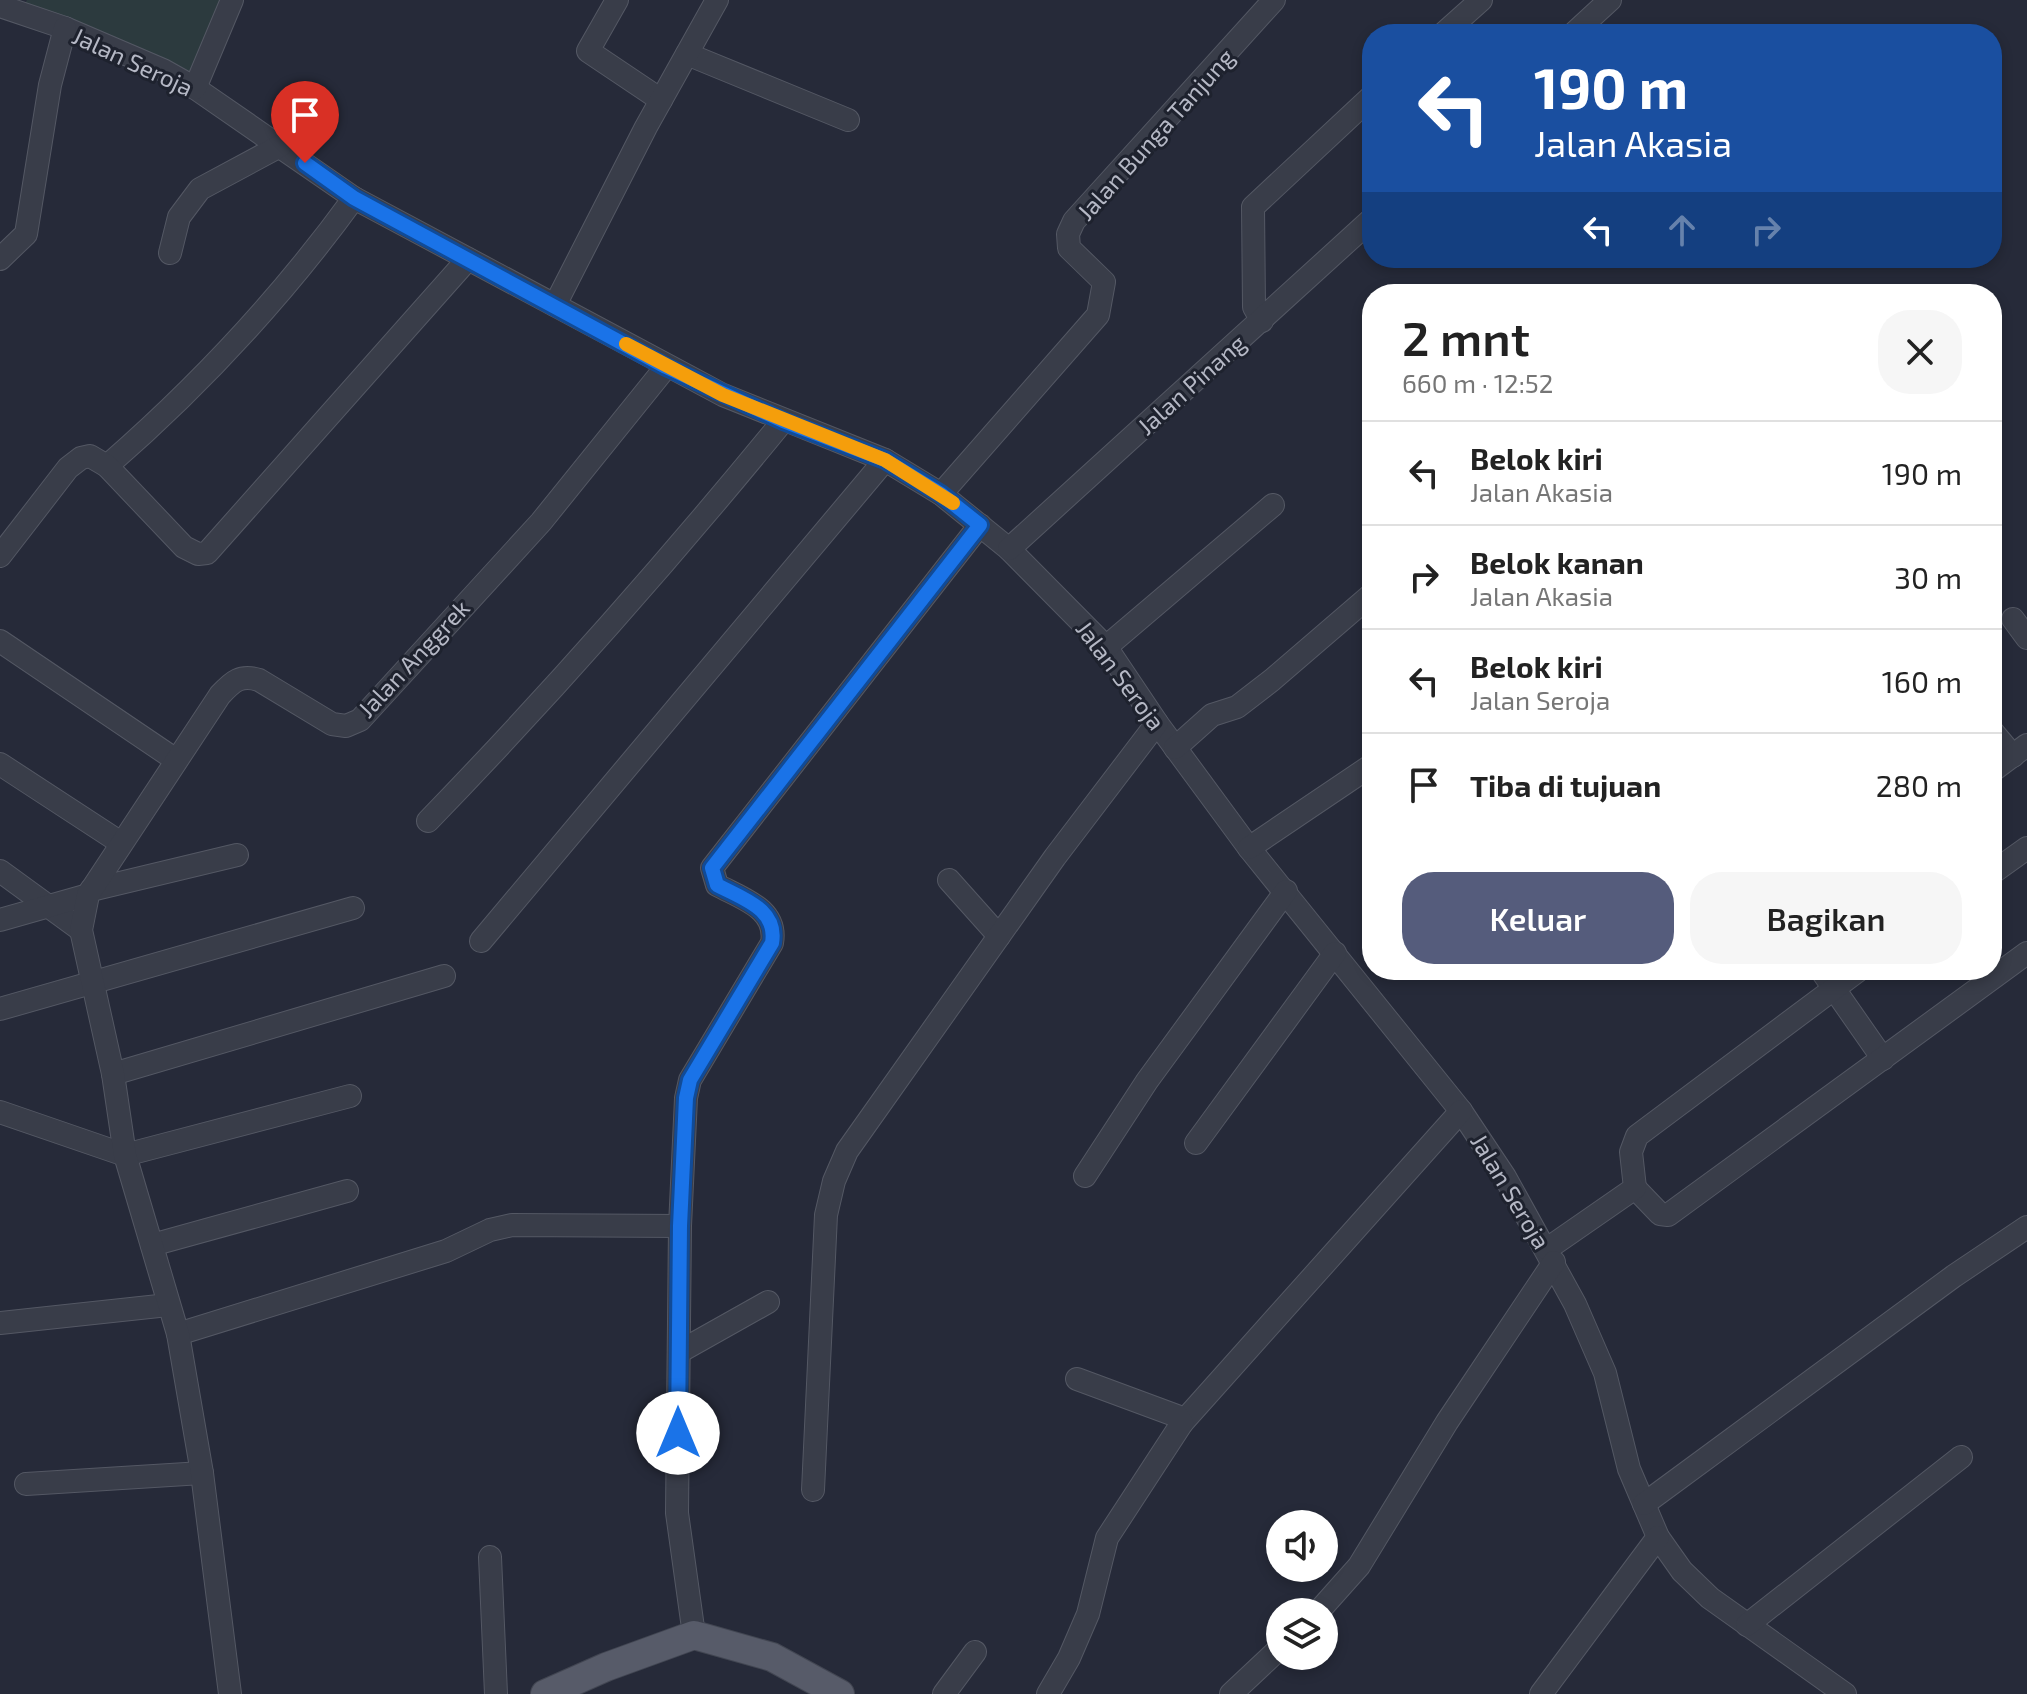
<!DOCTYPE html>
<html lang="id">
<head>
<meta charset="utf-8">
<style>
	:root { --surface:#fff; --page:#f6f6f6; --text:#222; --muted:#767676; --line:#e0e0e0; --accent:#555c7c }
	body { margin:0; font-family:"Exo 2",sans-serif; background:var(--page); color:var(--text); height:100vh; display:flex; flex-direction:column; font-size:30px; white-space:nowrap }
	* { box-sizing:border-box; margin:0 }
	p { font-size:26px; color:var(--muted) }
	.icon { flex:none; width:44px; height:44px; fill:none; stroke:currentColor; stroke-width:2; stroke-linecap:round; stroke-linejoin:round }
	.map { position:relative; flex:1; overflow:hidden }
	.details { position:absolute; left:1362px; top:284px; width:640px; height:696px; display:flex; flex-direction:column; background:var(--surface); border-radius:32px; box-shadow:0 4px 12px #0003 }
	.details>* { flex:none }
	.hud { position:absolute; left:1362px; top:24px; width:640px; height:244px; border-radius:32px; box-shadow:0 4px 12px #0003; background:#1a4fa0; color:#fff; overflow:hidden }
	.tools { position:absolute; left:1266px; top:1510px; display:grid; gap:16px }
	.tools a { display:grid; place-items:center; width:72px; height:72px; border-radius:50%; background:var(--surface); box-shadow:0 4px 12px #0003; font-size:40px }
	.pin { position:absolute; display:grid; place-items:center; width:68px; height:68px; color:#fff; margin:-82px -34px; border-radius:50% 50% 50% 0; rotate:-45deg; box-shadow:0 0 8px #0007 }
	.pin .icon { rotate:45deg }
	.me { position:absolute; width:88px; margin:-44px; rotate:0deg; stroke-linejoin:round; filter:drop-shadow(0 0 6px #0008) }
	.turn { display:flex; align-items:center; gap:28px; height:168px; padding:0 40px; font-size:36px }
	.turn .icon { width:104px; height:104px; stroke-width:2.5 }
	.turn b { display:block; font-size:56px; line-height:68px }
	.lanes { display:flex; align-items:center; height:76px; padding:0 40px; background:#0003; justify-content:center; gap:40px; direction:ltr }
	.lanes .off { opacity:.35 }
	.round { display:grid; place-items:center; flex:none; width:84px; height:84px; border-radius:32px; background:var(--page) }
	.summary { display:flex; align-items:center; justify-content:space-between; height:136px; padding:0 40px }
	h1 { font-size:48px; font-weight:600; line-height:60px }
	.cta { display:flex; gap:16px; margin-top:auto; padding:16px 40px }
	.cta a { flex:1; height:92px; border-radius:32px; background:var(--accent); color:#fff; font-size:32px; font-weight:600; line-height:92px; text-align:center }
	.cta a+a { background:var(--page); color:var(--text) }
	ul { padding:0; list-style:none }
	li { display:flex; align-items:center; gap:24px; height:104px; padding:0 40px; border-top:2px solid var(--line) }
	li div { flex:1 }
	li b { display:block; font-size:30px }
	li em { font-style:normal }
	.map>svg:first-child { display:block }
</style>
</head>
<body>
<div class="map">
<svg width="2027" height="1694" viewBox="0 0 2027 1694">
	<rect width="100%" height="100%" fill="#262a39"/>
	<path fill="#2c3a3e" d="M27,0H226L191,80L22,9Z"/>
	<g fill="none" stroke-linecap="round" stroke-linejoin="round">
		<g stroke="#545864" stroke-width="24">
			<g id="minor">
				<path d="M617,0L588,51L661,100"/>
				<path d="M0,6L65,28L163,70L195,88L354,198L723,395L885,460L941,494L1009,549L1106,647L1157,723L1249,848L1461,1111L1505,1177L1575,1304L1605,1373L1629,1469L1658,1537L1682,1571L1710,1598L1845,1694"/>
				<path d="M1443,34L1481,0"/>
				<path d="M1573,34L1610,0"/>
				<path d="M687,54L848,120"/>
				<path d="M195,88L232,0"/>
				<path d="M170,253L179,217L200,189L280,146"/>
				<path d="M0,259L26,234L50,85L65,28"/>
				<path d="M555,305L646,127L717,0"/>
				<path d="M1262,321L1254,307L1253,207L1372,96"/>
				<path d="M107,466C199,386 282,297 354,198"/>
				<path d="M941,494L1098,315L1104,282L1069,248L1068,234L1074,221L1274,0"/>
				<path d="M1009,549L1372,219"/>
				<path d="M0,556L68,468L81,458L90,456L107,466L184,547L198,554L207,553L468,259"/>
				<path d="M2013,619L2027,638"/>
				<path d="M0,641L176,760"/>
				<path d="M1106,647L1273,505"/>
				<path d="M1992,731L2013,756"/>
				<path d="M1175,748L1212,715L1237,707L1272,680L1372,594"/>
				<path d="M0,764L121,843"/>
				<path d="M1992,771L2027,745"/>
				<path d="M428,821C552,693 670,559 783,421"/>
				<path d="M1249,848L1372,765"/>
				<path d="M0,871L81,930"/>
				<path d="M1992,873L2027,848"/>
				<path d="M949,880L999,936"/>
				<path d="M91,890L237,855"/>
				<path d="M0,920L88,895"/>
				<path d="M481,941L885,460"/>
				<path d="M1821,970L1883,1059"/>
				<path d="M0,1009L353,908"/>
				<path d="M113,1074L444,976"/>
				<path d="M0,1112L125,1155L350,1096"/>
				<path d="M1196,1143L1335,953"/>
				<path d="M1085,1176L1147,1081L1286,891"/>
				<path d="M1635,1188L1660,1214L1668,1215L2027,953"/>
				<path d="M152,1245L347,1191"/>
				<path d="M1547,1249L1635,1188L1631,1152L1637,1136L1859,970"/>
				<path d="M0,1323L168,1305"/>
				<path d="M178,1334L446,1251L490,1230L512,1225L680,1226"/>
				<path d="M679,1352L768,1302"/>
				<path d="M1182,1423L1461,1111"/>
				<path d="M26,1484L202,1473"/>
				<path d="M813,1490L826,1215L834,1181L847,1151L1055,857L1157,723"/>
				<path d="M1644,1504L1954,1276L2027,1227"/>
				<path d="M490,1557L496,1694"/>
				<path d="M1318,1612L1359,1566L1447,1422L1554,1262"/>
				<path d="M1747,1625L1961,1457"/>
				<path d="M694,1635L677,1513L680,1226L686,1098L690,1080L772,943C778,909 743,899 717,885L712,868L980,525"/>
				<path d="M230,1694L202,1473L178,1334L125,1155L113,1074L81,930L88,895L220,695C233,681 241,674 259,680L332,724L346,726L360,720L541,522L666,367"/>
				<path d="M944,1694L975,1652"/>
				<path d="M1048,1694L1069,1658L1088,1614L1107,1538L1182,1423L1177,1416L1077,1379"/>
				<path d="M1231,1694L1280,1648"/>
				<path d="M1541,1694L1658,1537"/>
			</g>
		</g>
		<g stroke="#424652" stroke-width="30">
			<path id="major" d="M545,1694L606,1667L694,1635L772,1657L840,1694"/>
		</g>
		<use href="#minor" stroke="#393d49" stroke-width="22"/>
		<use href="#major" stroke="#575b69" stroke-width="28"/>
	</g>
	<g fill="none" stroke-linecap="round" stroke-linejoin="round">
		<g stroke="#114b97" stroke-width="20">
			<path id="route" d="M305,163L354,198L666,367L783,421L885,460L941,494L980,525L712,868L717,885C743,899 778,909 772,943L690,1080L686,1098L680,1226L678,1433"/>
		</g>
		<use href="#route" stroke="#1a73e8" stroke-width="14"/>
		<path stroke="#f59e0b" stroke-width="14" d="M626,344L723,395L885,460L953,503"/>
	</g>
	<g text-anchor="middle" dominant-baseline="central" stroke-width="6" stroke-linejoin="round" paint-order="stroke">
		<g font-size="24" fill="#b5b8c5" stroke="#1e222e">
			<text transform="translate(133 61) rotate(25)">Jalan Seroja</text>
			<text transform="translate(1155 134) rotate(-48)">Jalan Bunga Tanjung</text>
			<text transform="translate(1191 384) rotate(-42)">Jalan Pinang</text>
			<text transform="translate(413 658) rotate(-47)">Jalan Anggrek</text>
			<text transform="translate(1121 675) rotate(53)">Jalan Seroja</text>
			<text transform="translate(1511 1191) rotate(59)">Jalan Seroja</text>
		</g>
	</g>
</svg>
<div class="tools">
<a><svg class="icon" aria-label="sound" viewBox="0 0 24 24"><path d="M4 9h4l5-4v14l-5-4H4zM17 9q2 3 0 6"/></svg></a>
<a><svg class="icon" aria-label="layers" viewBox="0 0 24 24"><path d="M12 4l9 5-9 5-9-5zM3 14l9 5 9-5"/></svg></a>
</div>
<div class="pin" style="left:305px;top:163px;background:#d93025"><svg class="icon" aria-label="arrive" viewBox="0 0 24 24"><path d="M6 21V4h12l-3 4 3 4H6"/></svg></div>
<svg class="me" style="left:678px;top:1433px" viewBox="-20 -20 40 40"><circle r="19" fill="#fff"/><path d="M0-13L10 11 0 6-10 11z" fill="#1a73e8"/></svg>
<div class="hud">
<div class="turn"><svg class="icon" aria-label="left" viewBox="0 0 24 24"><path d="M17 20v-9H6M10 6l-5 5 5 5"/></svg><div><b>190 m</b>Jalan Akasia</div></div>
<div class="lanes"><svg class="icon" aria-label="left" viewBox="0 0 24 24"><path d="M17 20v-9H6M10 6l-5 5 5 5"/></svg><svg class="icon off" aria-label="ahead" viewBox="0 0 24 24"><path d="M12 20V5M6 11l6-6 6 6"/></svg><svg class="icon off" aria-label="right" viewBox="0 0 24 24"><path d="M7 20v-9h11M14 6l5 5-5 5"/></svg></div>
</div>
<section class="details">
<div class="summary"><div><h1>2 mnt</h1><p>660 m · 12:52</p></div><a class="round"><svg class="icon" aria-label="close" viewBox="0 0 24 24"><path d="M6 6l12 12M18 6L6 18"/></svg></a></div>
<ul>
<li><svg class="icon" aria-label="left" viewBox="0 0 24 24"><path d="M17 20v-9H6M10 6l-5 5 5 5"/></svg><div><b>Belok kiri</b><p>Jalan Akasia</p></div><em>190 m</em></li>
<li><svg class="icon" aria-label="right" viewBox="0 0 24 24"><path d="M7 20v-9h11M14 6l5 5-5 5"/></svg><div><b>Belok kanan</b><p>Jalan Akasia</p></div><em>30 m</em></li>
<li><svg class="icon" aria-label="left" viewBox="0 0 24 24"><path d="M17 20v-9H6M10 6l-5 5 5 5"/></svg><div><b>Belok kiri</b><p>Jalan Seroja</p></div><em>160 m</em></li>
<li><svg class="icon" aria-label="arrive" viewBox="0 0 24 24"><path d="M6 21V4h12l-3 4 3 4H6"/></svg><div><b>Tiba di tujuan</b></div><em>280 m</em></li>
</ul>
<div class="cta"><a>Keluar</a><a>Bagikan</a></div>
</section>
</div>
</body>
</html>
